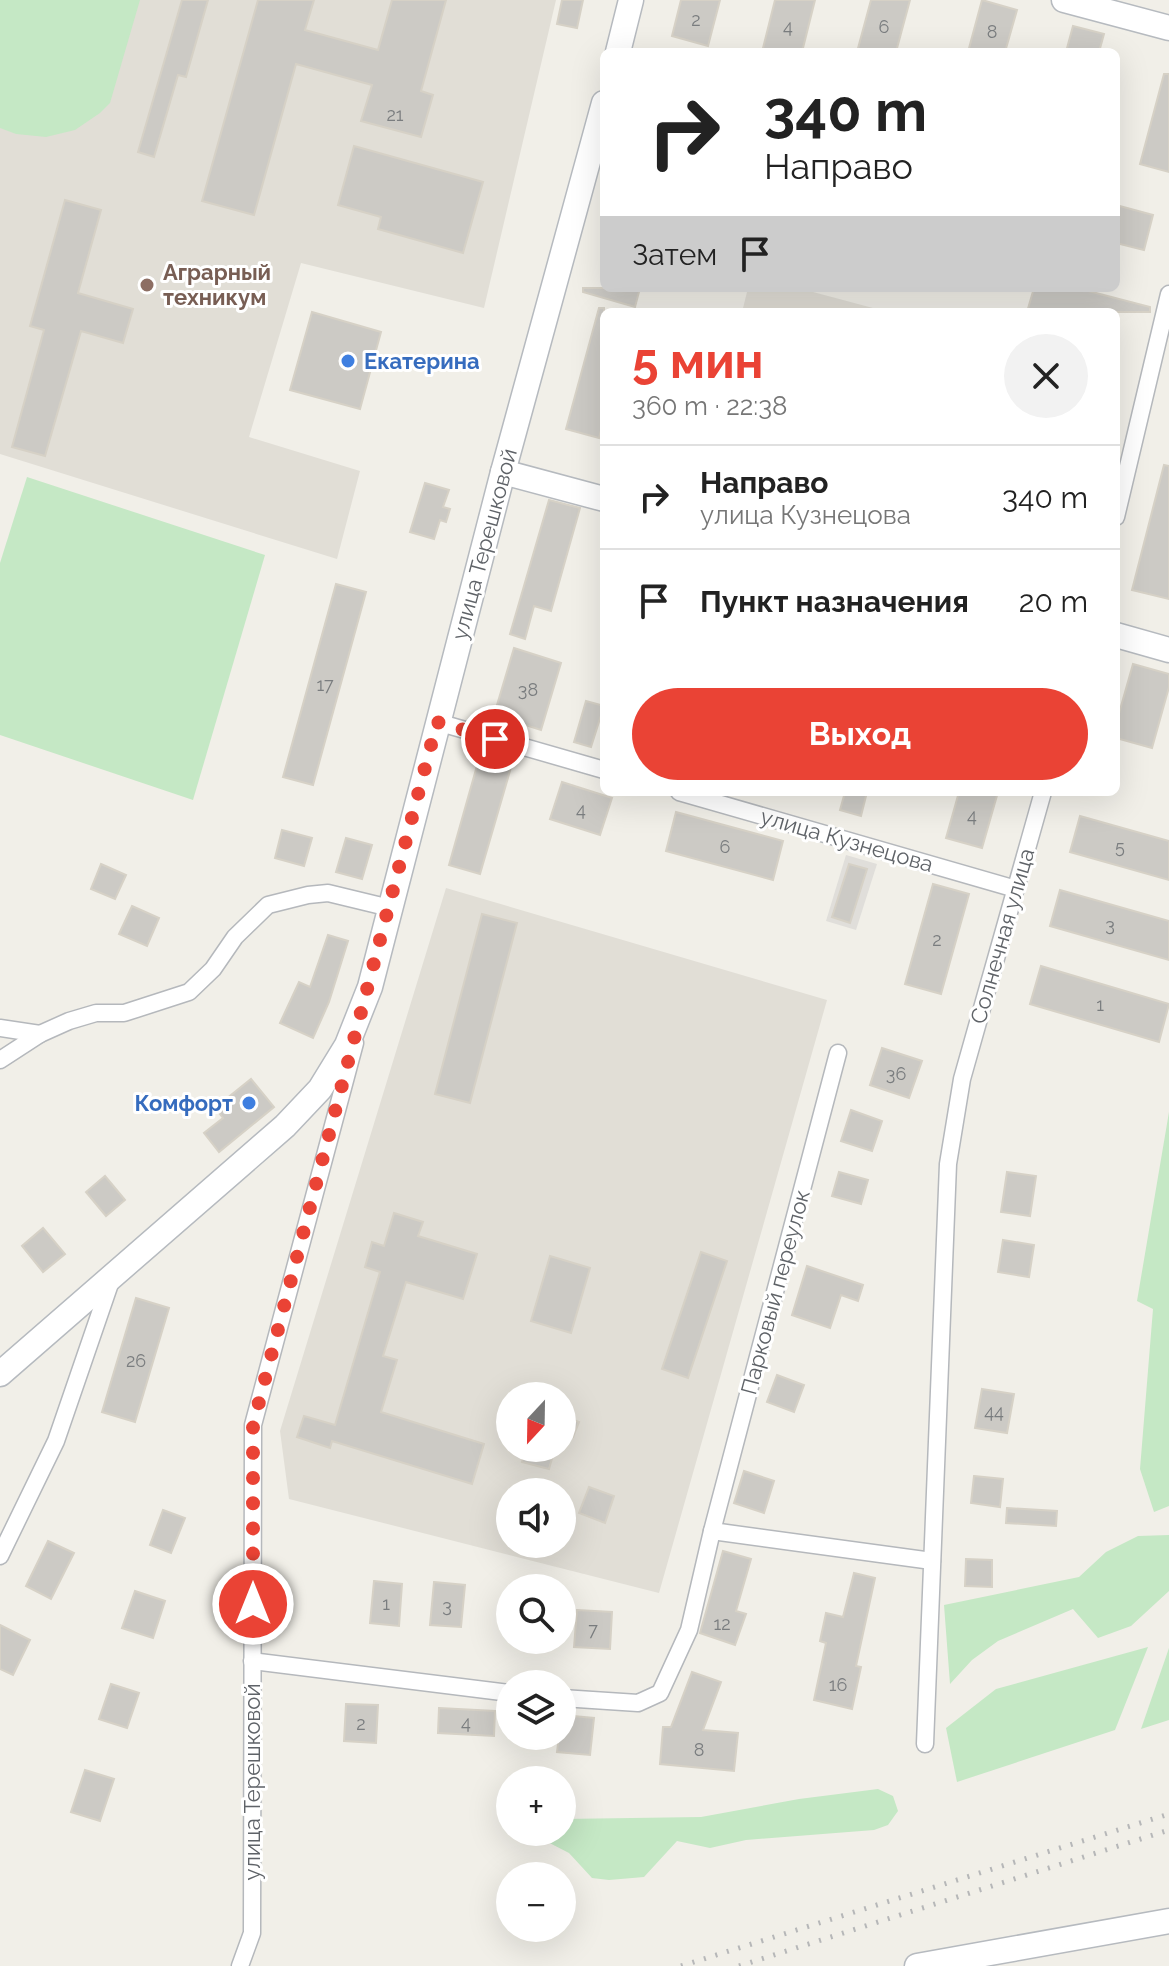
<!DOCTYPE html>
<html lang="ru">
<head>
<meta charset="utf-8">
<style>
	:root { --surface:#fff; --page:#f2f2f2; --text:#222; --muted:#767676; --line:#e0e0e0; --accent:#ea4335 }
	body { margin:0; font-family:Raleway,sans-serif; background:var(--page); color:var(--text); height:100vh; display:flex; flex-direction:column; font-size:30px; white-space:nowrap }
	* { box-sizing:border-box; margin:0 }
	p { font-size:26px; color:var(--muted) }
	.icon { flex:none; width:44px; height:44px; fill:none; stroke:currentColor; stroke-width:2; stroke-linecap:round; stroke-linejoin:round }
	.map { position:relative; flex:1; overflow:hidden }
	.drawer { position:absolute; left:600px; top:308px; width:520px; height:488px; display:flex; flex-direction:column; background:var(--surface); border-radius:12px; box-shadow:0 8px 32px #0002 }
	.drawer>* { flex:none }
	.top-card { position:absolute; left:600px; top:48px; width:520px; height:244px; border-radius:12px; box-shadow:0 8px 32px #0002; background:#fff; color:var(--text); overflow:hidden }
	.needle { width:52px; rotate:202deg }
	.fabs { position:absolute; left:496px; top:1382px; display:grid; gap:16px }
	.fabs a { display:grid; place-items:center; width:80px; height:80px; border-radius:50%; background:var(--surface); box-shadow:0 8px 32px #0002; font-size:40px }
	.pin { position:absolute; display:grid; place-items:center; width:68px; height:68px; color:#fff; margin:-34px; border:4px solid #fff; border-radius:50%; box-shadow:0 2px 8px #0007 }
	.me { position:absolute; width:88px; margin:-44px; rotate:0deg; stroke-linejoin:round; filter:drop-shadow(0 0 6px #0008) }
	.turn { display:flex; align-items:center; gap:28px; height:168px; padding:0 32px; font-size:36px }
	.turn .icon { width:104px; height:104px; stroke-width:2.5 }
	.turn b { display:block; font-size:56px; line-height:68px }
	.then { display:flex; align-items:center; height:76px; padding:0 32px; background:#0003; gap:16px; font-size:30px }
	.round { display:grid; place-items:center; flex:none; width:84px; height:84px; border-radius:42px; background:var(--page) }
	.headline { display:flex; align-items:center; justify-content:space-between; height:136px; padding:0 32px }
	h1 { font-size:48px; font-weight:700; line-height:60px; color:var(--accent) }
	.primary-button { display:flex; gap:16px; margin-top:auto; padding:16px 32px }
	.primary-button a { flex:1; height:92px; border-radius:48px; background:var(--accent); color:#fff; font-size:32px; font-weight:700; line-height:92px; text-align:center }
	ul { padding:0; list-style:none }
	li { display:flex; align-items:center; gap:24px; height:104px; padding:0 32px; border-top:2px solid var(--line) }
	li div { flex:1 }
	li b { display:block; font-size:30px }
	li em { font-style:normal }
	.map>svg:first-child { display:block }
</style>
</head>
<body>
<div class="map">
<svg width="1169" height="1966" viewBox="0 0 1169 1966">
	<rect width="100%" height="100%" fill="#f1efe8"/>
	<path fill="#e0deda" d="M846,855L877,864L856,930L826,921Z"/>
	<g fill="#e1ded6" fill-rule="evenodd">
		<path d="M0,0H556L484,308L301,263L249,437L360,471L337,559L0,454Z"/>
		<path d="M748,288H798L888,312H742Z"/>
		<path d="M446,888L827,1000L659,1593L289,1499L280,1431ZM510,1396H562V1448H510ZM510,1492H562V1544H510Z"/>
	</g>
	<g fill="#c5e8c5">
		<path d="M0,0H140L110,103L100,113L75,130L46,137L16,134L0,128Z"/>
		<path d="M27,477L265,555L193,800L0,735V563Z"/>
		<path d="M1169,1112V1506L1154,1512L1140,1469L1153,1309L1137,1301Z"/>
		<path d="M1169,1535V1591L1131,1626L1098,1638L1073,1609L998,1641L972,1660L950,1684L944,1605L1079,1577L1106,1552L1138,1536Z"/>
		<path d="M1148,1647L1115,1730L957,1782L946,1728L996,1689Z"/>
		<path d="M1169,1648V1720L1141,1729Z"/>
		<path d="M878,1789L893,1796L898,1811L888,1825L874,1830L746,1840L710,1848L677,1841L644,1877L609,1880L592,1878L569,1853L536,1836L540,1832H562V1819L701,1817L799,1799Z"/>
	</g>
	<g fill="#cccac5" stroke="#d6d1c6" stroke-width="2">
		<path d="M182,0H208L186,77L178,75L154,157L138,152Z"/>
		<path d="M258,0H314L305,30L378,50L392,0H446L421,91L433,95L421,137L361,121L372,85L296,64L254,215L202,201Z"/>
		<path d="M562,0H583L577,28L557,24Z"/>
		<path d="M681,0H720L708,46L672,36Z"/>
		<path d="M775,0H815L802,52H762Z"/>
		<path d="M871,0H910L896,52H857Z"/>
		<path d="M982,0L1017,10L1005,52H968Z"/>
		<path d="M1073,26L1104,34L1099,52H1066Z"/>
		<path d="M1164,74H1169V172L1140,164Z"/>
		<path d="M354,146L483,182L463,253L378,229L381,217L338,205Z"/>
		<path d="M65,200L101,210L78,293L133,309L123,343L81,331L45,456L12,447L44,330L30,326Z"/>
		<path d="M1116,205L1153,215L1144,250L1116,243Z"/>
		<path d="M583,288H640L635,307L583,292Z"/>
		<path d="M1034,288H1077L1150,307V312H1027Z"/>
		<path d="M599,308H604V419L599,438L566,429Z"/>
		<path d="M312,312L381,332L360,409L290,390Z"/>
		<path d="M1164,465L1169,466V599L1132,590Z"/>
		<path d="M425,483L449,490L443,507L450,509L446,522L440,520L434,539L410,532Z"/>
		<path d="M549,500L580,508L551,611L534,606L525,639L510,634Z"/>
		<path d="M336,584L366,592L313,785L283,777Z"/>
		<path d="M514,648L561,663L541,730L494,715Z"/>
		<path d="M1133,664L1169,674V687L1152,748L1116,738V724Z"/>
		<path d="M586,701L604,706L591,747L574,742Z"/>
		<path d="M480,755L512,764L480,874L449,865Z"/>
		<path d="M562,782L612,798L600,835L550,819Z"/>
		<path d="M845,792H867L861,816L840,810Z"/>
		<path d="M959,792H998L982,848L946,838Z"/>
		<path d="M676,812L783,841L773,880L666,851Z"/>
		<path d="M1080,816L1169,841V880L1070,852Z"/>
		<path d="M282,830L312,838L304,866L275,858Z"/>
		<path d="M346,838L372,845L362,879L336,872Z"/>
		<path d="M101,864L126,875L115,899L91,889Z"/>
		<path d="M849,864L867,869L850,923L832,917Z"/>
		<path d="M933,884L969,894L941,994L905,984Z"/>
		<path d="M1060,890L1169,921V960L1050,926Z"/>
		<path d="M132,906L159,918L147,946L119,934Z"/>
		<path d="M482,914L517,923L470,1103L435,1094Z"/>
		<path d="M328,935L348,941L329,1002L313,1038L280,1023L299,982L310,987Z"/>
		<path d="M1041,966L1169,1004L1159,1042L1030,1004Z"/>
		<path d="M882,1048L922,1061L909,1098L870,1085Z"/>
		<path d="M251,1079L274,1107L219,1152L204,1133L223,1118L215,1108Z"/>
		<path d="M851,1110L882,1121L872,1151L841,1141Z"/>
		<path d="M839,1172L868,1180L861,1204L832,1196Z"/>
		<path d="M1007,1172L1036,1176L1030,1216L1001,1212Z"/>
		<path d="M105,1176L125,1200L106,1216L86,1192Z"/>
		<path d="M394,1213L423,1222L418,1236L477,1254L463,1299L406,1282L383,1356L397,1360L381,1412L484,1444L472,1484L332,1441L330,1448L297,1437L304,1416L335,1425L380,1272L365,1267L372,1242L384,1246Z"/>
		<path d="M43,1228L65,1254L43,1272L22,1246Z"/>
		<path d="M1003,1240L1034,1245L1029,1277L998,1272Z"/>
		<path d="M701,1252L727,1261L688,1378L662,1369Z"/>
		<path d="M550,1256L590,1268L571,1333L531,1321Z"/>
		<path d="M807,1266L863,1285L858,1301L841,1295L830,1328L792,1315Z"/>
		<path d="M136,1298L169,1308L135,1422L102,1412Z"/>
		<path d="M777,1375L804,1385L794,1412L767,1402Z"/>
		<path d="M982,1389L1014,1394L1007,1433L975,1428Z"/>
		<path d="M562,1415L579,1422L573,1437L562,1433Z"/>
		<path d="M526,1448H555L549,1469L522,1462Z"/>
		<path d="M744,1471L774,1481L764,1513L734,1503Z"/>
		<path d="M974,1476L1003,1479L1000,1507L971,1503Z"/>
		<path d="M589,1487L614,1496L605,1523L579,1513Z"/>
		<path d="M1007,1508L1057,1511L1056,1526L1006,1523Z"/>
		<path d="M163,1510L185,1518L171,1553L150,1545Z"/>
		<path d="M48,1541L74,1553L51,1599L26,1586Z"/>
		<path d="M723,1551L751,1559L736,1611L746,1614L735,1645L700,1633Z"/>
		<path d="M966,1559L992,1560V1587L965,1586Z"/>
		<path d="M854,1573L875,1578L856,1666L861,1667L852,1709L814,1700L826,1643L820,1641L826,1613L843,1617Z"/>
		<path d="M374,1581L402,1584L399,1626L370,1623Z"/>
		<path d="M434,1582L465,1585L461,1627L430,1625Z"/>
		<path d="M135,1591L165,1601L153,1638L122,1628Z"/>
		<path d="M577,1610L612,1612L610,1649L574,1647Z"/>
		<path d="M0,1625L30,1640L13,1675L0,1669Z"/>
		<path d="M692,1672L721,1682L703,1730L738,1733L734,1771L660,1764L663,1727H671Z"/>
		<path d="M111,1684L139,1693L127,1728L99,1719Z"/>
		<path d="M346,1704L378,1705L376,1743L344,1741Z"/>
		<path d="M439,1708L495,1711L494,1736L438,1733Z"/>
		<path d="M562,1715L594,1718L590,1755L557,1752L559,1736H562Z"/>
		<path d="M85,1770L114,1779L100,1821L71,1812Z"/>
	</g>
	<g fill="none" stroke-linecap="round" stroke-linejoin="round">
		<g stroke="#b5b8bc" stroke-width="19">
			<g id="street">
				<path d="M1116,517L1169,294"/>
				<path d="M437,722L604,770"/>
				<path d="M679,792L1016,889"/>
				<path d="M0,1028L40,1034"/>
				<path d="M0,1060L40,1034L69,1021L96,1013H124L189,992L213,969L235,937L268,905L308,895L328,893L390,908"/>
				<path d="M712,1531L932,1561"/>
				<path d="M0,1556L56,1441L112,1278"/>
				<path d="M252,1661L510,1693"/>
				<path d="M562,1698L638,1703L660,1693L689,1630L712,1531L838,1053"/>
				<path d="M925,1744L948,1164L962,1079L1043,792"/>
				<path d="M240,1966L252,1933L253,1425L355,1043"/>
			</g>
		</g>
		<g stroke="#b6babf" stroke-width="27">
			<g id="secondary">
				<path d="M1064,0L1169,28"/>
				<path d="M618,52L631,0"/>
				<path d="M503,472L604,499"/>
				<path d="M1116,635L1169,650"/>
				<path d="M0,1374L285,1126L320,1089L347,1045L370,987L503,472L604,103"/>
				<path d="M917,1966L1169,1921"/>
			</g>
		</g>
		<use href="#street" stroke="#fff" stroke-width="16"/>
		<use href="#secondary" stroke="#fff" stroke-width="24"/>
		<g stroke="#b6b7b8" stroke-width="5" stroke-dasharray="2 10" stroke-linecap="butt">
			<path d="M681,1966L1169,1814"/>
			<path d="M739,1966L1169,1830"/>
		</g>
	</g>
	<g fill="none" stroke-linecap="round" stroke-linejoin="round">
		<path stroke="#ea4335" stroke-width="14" stroke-dasharray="0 25.2" d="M253,1604V1425L437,722L495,739"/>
	</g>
	<circle fill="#8d6e63" stroke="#fff" stroke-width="3" cx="147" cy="285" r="8"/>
	<g fill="#3f7fe0" stroke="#fff" stroke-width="3">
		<circle cx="348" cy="361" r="8"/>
		<circle cx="249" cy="1103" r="8"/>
	</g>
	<g text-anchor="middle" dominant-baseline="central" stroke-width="6" stroke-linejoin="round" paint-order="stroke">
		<g font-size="18" fill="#7a7d7f">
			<text x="696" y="19">2</text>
			<text x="788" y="26">4</text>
			<text x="884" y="26">6</text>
			<text x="992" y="31">8</text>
			<text x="395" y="114">21</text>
			<text x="325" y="684">17</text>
			<text x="528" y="689">38</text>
			<text x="581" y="809">4</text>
			<text x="972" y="815">4</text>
			<text x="725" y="846">6</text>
			<text x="1120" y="846">5</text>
			<text x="1110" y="924">3</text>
			<text x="937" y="939">2</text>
			<text x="1100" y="1004">1</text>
			<text x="896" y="1073">36</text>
			<text x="136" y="1360">26</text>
			<text x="994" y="1411">44</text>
			<text x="386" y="1603">1</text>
			<text x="447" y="1605">3</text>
			<text x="722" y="1623">12</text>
			<text x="593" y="1629">7</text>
			<text x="838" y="1684">16</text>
			<text x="466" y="1722">4</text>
			<text x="361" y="1723">2</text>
			<text x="699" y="1749">8</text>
		</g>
		<g font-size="22" font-weight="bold" fill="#785e54" stroke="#fff" text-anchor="start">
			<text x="163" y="272">Аграрный<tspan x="163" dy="25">техникум</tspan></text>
		</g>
		<g font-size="22" font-weight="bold" fill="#366cbe" stroke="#fff" text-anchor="start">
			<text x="364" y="361">Екатерина</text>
			<text x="233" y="1103" text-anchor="end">Комфорт</text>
		</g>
		<g font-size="22" fill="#5f6368" stroke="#fff">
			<text transform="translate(484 544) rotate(-75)">улица Терешковой</text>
			<text transform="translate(847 840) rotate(16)">улица Кузнецова</text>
			<text transform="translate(1002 936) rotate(-74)">Солнечная улица</text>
			<text transform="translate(775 1292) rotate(-75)">Парковый переулок</text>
			<text transform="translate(252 1782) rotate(-90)">улица Терешковой</text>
		</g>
	</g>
</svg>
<div class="fabs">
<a><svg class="needle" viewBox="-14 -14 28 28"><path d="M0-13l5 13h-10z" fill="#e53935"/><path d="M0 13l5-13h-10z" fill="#767676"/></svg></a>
<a><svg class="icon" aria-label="sound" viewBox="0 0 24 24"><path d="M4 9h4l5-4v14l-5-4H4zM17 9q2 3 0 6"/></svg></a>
<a><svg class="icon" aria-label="search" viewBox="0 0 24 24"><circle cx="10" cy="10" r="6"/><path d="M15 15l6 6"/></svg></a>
<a><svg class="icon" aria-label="layers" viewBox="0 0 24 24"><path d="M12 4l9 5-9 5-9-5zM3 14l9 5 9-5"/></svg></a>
<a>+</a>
<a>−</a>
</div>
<div class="pin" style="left:495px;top:739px;background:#d93025"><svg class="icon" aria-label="arrive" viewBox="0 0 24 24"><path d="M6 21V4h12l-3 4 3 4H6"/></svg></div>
<svg class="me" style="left:253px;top:1604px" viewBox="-20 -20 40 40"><circle r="17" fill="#ea4335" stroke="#fff" stroke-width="3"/><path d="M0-11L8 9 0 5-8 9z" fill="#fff"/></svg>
<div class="top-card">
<div class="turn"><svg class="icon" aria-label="right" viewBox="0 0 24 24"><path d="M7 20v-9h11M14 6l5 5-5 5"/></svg><div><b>340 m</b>Направо</div></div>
<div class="then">Затем<svg class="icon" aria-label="arrive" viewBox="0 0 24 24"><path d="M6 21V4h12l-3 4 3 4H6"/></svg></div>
</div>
<section class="drawer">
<div class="headline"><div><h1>5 мин</h1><p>360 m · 22:38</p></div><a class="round"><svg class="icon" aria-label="close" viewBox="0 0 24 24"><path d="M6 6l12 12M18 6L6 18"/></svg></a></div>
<ul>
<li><svg class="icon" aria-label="right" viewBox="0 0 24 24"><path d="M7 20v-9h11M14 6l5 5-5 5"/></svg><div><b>Направо</b><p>улица Кузнецова</p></div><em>340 m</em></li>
<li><svg class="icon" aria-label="arrive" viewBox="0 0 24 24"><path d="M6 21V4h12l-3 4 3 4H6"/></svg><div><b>Пункт назначения</b></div><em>20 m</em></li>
</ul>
<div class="primary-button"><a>Выход</a></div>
</section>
</div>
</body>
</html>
